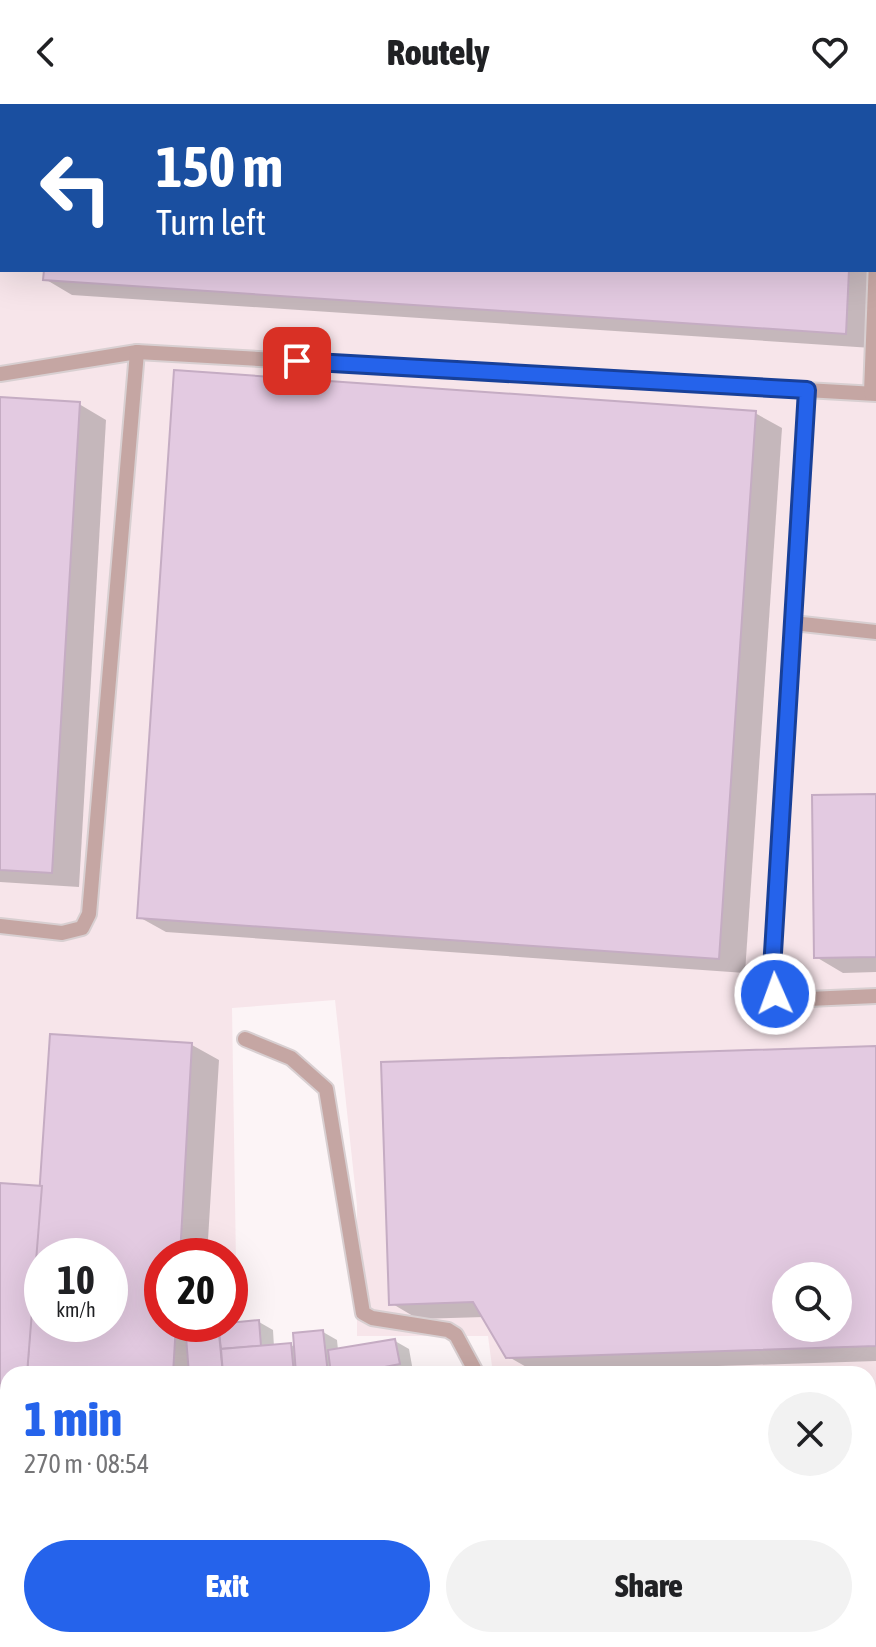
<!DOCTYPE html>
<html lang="en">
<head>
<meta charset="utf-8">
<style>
	:root { --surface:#fff; --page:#f2f2f2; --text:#202124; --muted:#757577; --accent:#2563eb }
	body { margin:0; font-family:"Asap Condensed",sans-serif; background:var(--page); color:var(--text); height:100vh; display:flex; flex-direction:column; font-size:30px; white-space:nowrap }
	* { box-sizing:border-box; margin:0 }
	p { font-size:26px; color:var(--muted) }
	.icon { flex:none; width:44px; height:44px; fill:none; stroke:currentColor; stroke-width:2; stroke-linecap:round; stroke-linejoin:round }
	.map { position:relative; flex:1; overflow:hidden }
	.sheet { position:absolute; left:0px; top:1262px; width:876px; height:282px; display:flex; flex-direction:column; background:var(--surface); border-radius:24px 24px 0 0; box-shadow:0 8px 32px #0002 }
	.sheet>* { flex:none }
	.top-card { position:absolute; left:0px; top:0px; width:876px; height:168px; box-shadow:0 8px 32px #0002; background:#1a4fa0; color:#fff; overflow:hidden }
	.buttons { position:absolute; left:772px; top:1158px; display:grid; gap:16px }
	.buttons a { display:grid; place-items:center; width:80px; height:80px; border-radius:50%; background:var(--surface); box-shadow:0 8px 32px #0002; font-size:40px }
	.speed { position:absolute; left:24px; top:1134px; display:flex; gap:16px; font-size:40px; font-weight:700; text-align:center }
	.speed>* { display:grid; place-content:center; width:104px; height:104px; border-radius:50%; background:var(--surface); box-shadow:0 8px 32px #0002; line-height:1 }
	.speed small { font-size:20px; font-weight:400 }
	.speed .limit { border:12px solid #d22; background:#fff; color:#111 }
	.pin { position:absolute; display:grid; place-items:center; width:68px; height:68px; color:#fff; margin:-34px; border-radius:16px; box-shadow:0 4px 12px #0006 }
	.me { position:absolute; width:88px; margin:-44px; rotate:358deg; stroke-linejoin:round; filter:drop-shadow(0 0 6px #0008) }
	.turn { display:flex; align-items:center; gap:28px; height:168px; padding:0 24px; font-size:36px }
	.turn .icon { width:104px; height:104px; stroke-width:2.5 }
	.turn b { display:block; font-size:56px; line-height:68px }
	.round { display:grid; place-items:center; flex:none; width:84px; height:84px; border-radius:42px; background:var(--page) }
	.overview { display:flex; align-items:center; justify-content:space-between; height:136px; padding:0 24px }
	h1 { font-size:48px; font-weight:800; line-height:60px; color:var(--accent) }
	.cta { display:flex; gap:16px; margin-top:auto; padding:16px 24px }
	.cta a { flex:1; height:92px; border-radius:48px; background:var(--accent); color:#fff; font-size:32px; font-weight:800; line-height:92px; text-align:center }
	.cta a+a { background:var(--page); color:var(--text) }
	header { display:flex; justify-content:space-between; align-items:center; height:104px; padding:0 24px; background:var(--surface); font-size:36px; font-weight:800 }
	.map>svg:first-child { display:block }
</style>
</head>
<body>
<header><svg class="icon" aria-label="back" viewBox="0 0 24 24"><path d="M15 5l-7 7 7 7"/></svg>Routely<svg class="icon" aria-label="heart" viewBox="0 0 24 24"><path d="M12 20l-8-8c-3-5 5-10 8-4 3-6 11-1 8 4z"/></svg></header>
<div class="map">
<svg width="876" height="1543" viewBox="0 0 876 1543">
	<rect width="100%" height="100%" fill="#fcf4f6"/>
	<path fill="#f7e5ea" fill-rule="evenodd" d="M0,0H876V1543H525V1536H868V1270H493L488,1232H357V1101L335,896L232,904L237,1222L219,1242L216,1270H8V1536H55V1543H0ZM2,2H874V166H2ZM42,1152H110V1220H42ZM162,1152H230V1220H162ZM786,1172H838V1224H786Z"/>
	<g fill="#0003" fill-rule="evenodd">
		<path d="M57,0H876V167L872,244L72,191L45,175L46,166H874V2H57Z"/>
		<path d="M0,295L79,300L106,316L79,783L0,778Z"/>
		<path d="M755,309L782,324L745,869L166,828L139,813Z"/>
		<path d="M876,692V868L843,869L816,853Z"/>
		<path d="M192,941L219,956L207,1152H162V1220L259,1218L273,1226L274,1243L291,1241L296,1244L323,1228L337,1236L338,1246L395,1237L409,1245L413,1267L399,1270H8V1536H257L258,1543H0V1082L43,1084ZM42,1152H110V1220H42Z"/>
		<path d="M876,944V1257L535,1268L507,1252L484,1213L418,1215L391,1199ZM786,1172H838V1224H786Z"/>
		<path d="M266,1536H307L310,1538L311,1543H267Z"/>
		<path d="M337,1536H384L383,1543H343Z"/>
		<rect x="395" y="1536" width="122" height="7"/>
	</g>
	<g fill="#e3cae1" stroke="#c5acc3" stroke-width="2" fill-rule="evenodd">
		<path d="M55,0H857L55,2Z"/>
		<path d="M44,166H849L846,230L43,176Z"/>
		<path d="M174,266L756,307L719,855L137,814Z"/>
		<path d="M0,293L80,298L52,769L0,766Z"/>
		<path d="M876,690V853L814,854L812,691Z"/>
		<path d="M50,930L192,939L180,1152H162V1220H176L173,1270H27ZM42,1152H110V1220H42Z"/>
		<path d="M876,942V1242L506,1254L473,1198L389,1201L381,958ZM786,1172H838V1224H786Z"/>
		<path d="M0,1079L42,1082L27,1270H8V1536H23L22,1543H0Z"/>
		<path d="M259,1216L261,1242L221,1245L218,1220Z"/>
		<path d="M185,1220H218L223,1270H189Z"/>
		<path d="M323,1226L328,1270H296L293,1229Z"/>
		<path d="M395,1235L400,1260L349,1270H331L328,1246Z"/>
		<path d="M291,1239L294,1270H223L221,1245Z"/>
		<path d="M871,1327H876V1461H874Z"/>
		<path d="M38,1536H82L81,1543H37Z"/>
		<path d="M91,1536H126L125,1543H90Z"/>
		<path d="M140,1536H177L176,1543H139Z"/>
		<path d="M188,1536H212L211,1543H187Z"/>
		<path d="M216,1536H245L247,1543H216Z"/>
		<path d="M264,1536H298V1543H265Z"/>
		<rect x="393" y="1536" width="63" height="7"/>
		<path d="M462,1536H504V1543H463Z"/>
	</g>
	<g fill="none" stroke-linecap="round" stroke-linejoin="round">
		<g stroke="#d8cfd1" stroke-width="18">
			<g id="lane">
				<path d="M0,270L137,248L876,290"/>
				<path d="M807,286L771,882L775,890L786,896L876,892"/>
				<path d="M871,289L876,157"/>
				<path d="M793,519L876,528"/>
				<path d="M0,822L62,829L82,824L89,810L137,248"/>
				<path d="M245,935L291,954L326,985L363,1209L372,1214L448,1226L456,1231L477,1270"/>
				<path d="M868,1297H876"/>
				<path d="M860,1536L861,1543"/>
			</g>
		</g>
		<g stroke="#d8cfd1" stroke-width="28">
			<path id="street" d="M389,1536V1543"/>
		</g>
		<use href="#lane" stroke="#c5a6a3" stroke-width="14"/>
		<use href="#street" stroke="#c5a6a3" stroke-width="24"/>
	</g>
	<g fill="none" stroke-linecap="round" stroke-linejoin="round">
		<g stroke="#184099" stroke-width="20">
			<path id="route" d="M297,257L807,286L771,882L775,890"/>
		</g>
		<use href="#route" stroke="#2563eb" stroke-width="14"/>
	</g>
</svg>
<div class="buttons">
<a><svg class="icon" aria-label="search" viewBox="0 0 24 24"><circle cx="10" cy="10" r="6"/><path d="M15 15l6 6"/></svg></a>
</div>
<div class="speed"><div>10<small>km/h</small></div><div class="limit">20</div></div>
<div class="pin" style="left:297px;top:257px;background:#d93025"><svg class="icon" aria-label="arrive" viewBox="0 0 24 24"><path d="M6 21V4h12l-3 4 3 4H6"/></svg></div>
<svg class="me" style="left:775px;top:890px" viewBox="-20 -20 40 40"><circle r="17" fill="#2563eb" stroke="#fff" stroke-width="3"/><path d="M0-11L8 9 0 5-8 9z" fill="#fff"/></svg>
<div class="top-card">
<div class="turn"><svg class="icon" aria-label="left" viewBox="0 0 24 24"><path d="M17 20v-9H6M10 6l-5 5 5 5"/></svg><div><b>150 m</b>Turn left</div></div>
</div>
<section class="sheet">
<div class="overview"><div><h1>1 min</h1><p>270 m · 08:54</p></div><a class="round"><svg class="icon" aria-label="close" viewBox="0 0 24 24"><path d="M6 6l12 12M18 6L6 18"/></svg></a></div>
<div class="cta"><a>Exit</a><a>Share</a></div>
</section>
</div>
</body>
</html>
